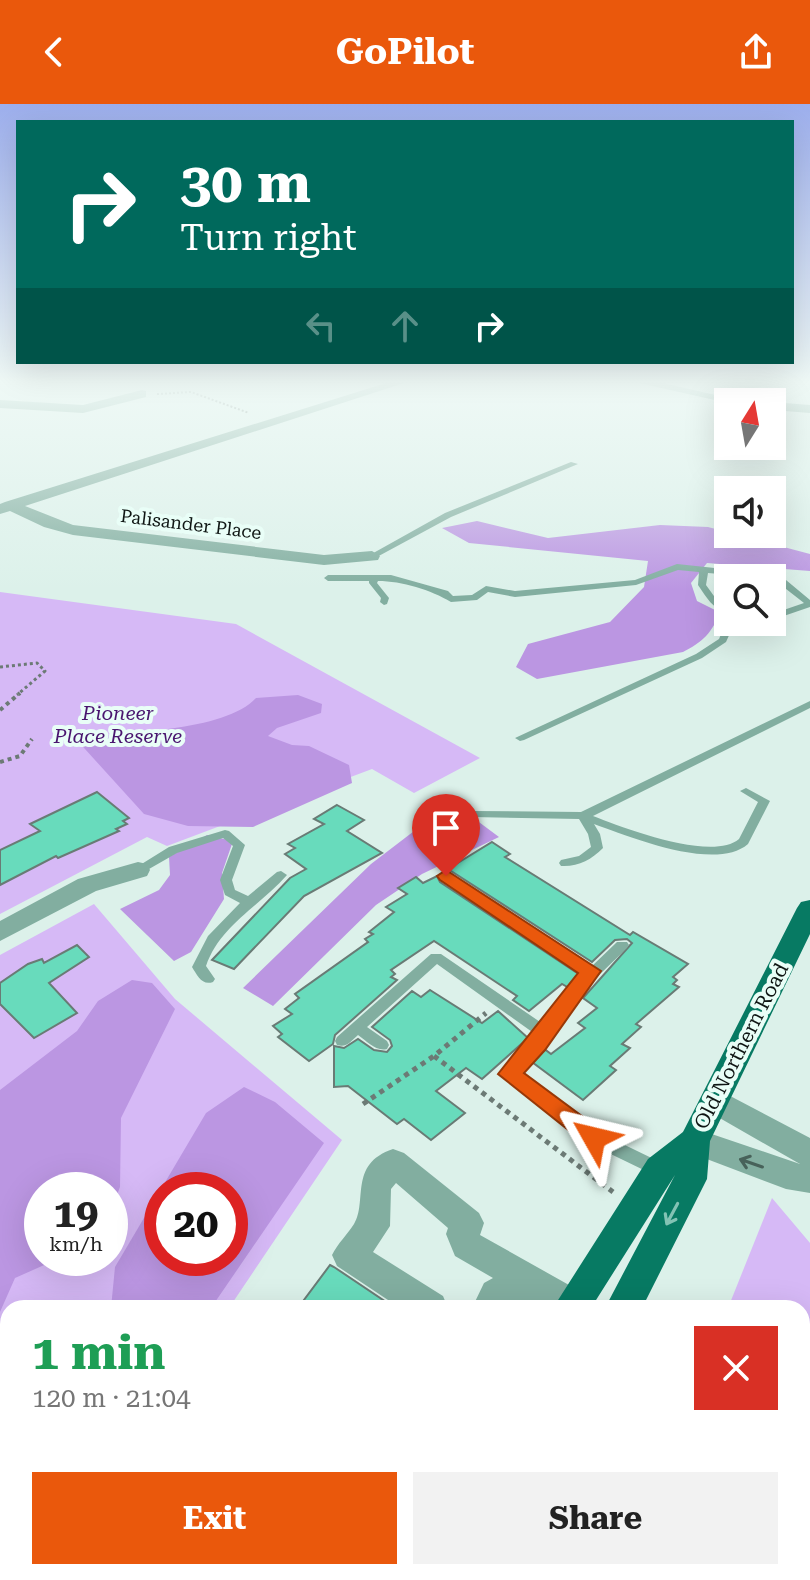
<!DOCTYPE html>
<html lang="en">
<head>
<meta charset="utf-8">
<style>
	:root { --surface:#fff; --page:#f2f2f2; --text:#222; --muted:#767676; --accent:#ea580c }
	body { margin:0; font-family:"Roboto Serif",serif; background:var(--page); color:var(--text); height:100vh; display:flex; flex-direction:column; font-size:30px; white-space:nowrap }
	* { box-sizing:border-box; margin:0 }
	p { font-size:26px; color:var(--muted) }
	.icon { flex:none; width:44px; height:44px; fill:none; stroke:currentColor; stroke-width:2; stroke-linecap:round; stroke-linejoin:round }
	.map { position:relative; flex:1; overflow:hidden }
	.panel { position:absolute; left:0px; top:1196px; width:810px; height:280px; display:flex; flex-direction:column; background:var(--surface); border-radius:24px 24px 0 0; box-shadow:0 8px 32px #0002 }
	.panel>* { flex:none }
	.hud { position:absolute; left:16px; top:16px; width:778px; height:244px; border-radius:0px; box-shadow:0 8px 32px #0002; background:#00695c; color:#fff; overflow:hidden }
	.needle { width:52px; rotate:11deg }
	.tools { position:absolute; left:714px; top:284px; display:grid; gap:16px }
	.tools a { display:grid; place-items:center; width:72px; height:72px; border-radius:0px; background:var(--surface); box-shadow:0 8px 32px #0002; font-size:40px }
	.speed { position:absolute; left:24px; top:1068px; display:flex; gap:16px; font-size:40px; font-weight:700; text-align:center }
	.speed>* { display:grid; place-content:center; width:104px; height:104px; border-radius:50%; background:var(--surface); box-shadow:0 8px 32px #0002; line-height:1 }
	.speed small { font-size:20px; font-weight:400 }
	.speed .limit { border:12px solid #d22; background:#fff; color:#111 }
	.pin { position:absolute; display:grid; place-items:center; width:68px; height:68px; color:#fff; margin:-82px -34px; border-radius:50% 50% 50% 0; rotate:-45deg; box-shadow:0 0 8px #0007 }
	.pin .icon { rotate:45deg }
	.me { position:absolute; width:88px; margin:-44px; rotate:307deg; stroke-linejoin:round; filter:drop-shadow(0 0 6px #0008) }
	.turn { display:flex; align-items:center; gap:28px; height:168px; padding:0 32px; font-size:36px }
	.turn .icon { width:104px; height:104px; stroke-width:2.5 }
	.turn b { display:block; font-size:56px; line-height:68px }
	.lanes { display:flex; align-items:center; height:76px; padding:0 32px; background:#0003; justify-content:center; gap:40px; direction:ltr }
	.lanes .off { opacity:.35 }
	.round { display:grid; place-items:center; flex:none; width:84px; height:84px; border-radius:0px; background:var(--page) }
	.headline { display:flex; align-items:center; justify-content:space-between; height:136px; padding:0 32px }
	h1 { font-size:48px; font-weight:700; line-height:60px; color:#1e9e55 }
	.button { display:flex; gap:16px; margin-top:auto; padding:16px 32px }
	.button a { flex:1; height:92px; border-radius:0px; background:var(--accent); color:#fff; font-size:32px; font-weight:700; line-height:92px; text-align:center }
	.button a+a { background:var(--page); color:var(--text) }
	header { display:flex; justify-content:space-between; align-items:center; height:104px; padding:0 32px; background:var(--accent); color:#fff; font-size:36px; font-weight:700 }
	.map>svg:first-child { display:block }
</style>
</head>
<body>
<header><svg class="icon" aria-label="back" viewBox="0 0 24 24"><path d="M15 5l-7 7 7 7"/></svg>GoPilot<svg class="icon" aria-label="share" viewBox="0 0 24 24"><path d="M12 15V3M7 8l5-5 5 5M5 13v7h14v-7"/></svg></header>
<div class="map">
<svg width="810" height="1476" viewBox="0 0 810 1476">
	<rect width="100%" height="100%" fill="#dcf1ea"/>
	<g fill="#d6b9f6" fill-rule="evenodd">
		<path d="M0,488L236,520L480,654L414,689L372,665L167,742L147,733L0,810Z"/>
		<path d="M94,800L175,895L342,1036L229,1204H8V1468H38L30,1476H0V851ZM42,1086H110V1154H42ZM162,1086H230V1154H162Z"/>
		<path d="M772,1094L810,1139V1476H622L624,1468H802V1204H728Z"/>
	</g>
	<g fill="#bb96e2" fill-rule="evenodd">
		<path d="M477,417L548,434L660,421L708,423L810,450V467L707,459L691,479L697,497L719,508C714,528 701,539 683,548L537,575L516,563L528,540L610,518L644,483L648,457L469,439L442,424Z"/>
		<path d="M298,591L322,600L321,609L277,624L268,632L292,641L309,642L349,661L352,679L253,723L188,722L144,710L75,634C122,628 225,628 256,594Z"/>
		<path d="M452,698L499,733L422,770L376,801L273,902L243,884L371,760Z"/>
		<path d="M207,731L233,737L222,769L224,795L191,848L174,857L120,805L159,786L170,771L169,753Z"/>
		<path d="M132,876L152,879L175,905L121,1014L120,1083L110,1109V1086H42V1154H60L15,1174L0,1208V986L77,927L98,897Z"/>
		<path d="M244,983L275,998L324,1039L211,1204H111L115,1163L206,1009ZM230,1086V1154H162V1086Z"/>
	</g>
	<g fill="#68dbbc" stroke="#697b75" stroke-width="2">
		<path d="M97,688L129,714L123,717L127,720L116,725L119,727L58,754L56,752L0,781V746L40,727L30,720Z"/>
		<path d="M337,701L364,716L347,727L382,749L304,792L234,865L212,856L290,774L306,765L285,750L295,744L288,740L324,720L314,715Z"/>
		<path d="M492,738L510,750L505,753L630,831L633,828L688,860L673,873L677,876L673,880L679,883L636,920L641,923L622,940L630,944L610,962L616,966L583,996L532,958L543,944L551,950L585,924L578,919L597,904L583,894L632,839L627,835L615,836L592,858L448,765Z"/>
		<path d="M437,772L440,778L580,871L569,884L562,880L529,907L513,896L517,892L434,837L391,866L395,870L391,873L397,876L335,931L333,940L309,957L278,933L282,930L273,922L292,910L285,905L299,894L295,890L368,838L365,835L373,830L369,828L394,808L386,803L407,790L398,784L416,773L423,779Z"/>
		<path d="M77,841L89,853L49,879L77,909L34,934L0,900V879L28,860L42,855L44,859Z"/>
		<path d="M430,886L482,919L498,907L528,934L482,975L466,964L436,987L465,1009L431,1036L404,1015L397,1020L348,982L334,983V942L344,944L358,935L374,946L387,948L392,942L390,936L372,923L412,887L421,893Z"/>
		<path d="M330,1161L334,1163L395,1204H298Z"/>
	</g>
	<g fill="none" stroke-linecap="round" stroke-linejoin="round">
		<path stroke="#6c7a75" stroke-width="2" stroke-dasharray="2 2" stroke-linecap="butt" d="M157,290L191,288L249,309"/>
		<path stroke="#6c7a75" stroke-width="3" stroke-dasharray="3 3" stroke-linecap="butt" d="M0,563L37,559L45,567L17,591"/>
		<g stroke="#6c7a75" stroke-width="4" stroke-dasharray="4 4" stroke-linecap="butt">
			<path d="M0,606L20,589"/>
			<path d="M0,658L20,652L32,635"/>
		</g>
		<g stroke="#6c7a75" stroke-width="5" stroke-dasharray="5 5" stroke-linecap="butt">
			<path d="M434,952L613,1088"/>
			<path d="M363,1000L434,952L486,909"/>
		</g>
		<g fill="#82aea0" fill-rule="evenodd">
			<path d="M571,358L578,360L451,413L375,454L368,452L445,409Z"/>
			<path d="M677,460L780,471L810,496V503L772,516V510L804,499L772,474L708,469L706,481L719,499L728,503V510C712,504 707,494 698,481L699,468L678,466L636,481L515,493L488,488L477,496L451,498C431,486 402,477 378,477L377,479L389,494L387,500L384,501L380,498L381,494L369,479V477H328L324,474L328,471H391L448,487L453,492L472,491L486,482L515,487L635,476Z"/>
			<path d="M727,516L728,518H735L726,538L702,554L524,636L520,637L515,634L696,550L719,535Z"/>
			<path d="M810,597V604L593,712C624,724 712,758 739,735L758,698L740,687L746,684L770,697L748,740C716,768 630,733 594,720L600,730L603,744C591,756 578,763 561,762L559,759L561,756L579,752L591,743L588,730L579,715L472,713L466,710L472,707L581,708Z"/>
			<path d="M225,726L229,727L245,741L232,776L235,786L248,792L277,768L281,767L287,771C260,802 220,821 206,862L215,875L213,878C202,882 197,871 192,863L208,832L240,799L225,791L220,776L233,742L223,734L177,749L142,769L138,770L132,766L169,743Z"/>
			<path d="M446,768L592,862L617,838H627L629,841L627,844L596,874L519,969L600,1029L664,1060L666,1065L664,1070L658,1072L652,1070L588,1039L504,974L502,970L504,966L535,930L437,860L367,923L387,937L389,941L387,945C376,948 367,937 358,931C351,937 347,944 337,941L335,937L337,933L431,850H441L543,920L584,870L442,775L440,772Z"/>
			<path d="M810,1284V1315L809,1318L802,1321V1289L803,1286Z"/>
			<rect x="746" y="1468" width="22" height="8"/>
		</g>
		<g fill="#82aea0" fill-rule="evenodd">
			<path d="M386,279H404L25,402L73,421L324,451L372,447L380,452L378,456L324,461L73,431L44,423L10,407L0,410V400L5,398Z"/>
			<path d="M142,286L146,287V293L83,309L0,304V296L83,301Z"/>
			<path d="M138,758L147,760L150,766L147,772L96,787L0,837V817L78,775Z"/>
			<path d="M715,984L810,1034V1089L786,1085L683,1046L678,1037L683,1028L694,1024L800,1060L704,1005L700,996L704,987Z"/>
			<path d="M393,1045L404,1049L479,1109L484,1119L480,1131L585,1190L589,1204H472L484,1179L493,1174L455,1152L446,1130L448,1124L396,1079L391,1085L390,1122L373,1148L443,1192L448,1204H400L337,1162L332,1151C338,1139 347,1131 354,1120C368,1098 348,1060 393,1045Z"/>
		</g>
		<g fill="#82aea0" fill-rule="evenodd">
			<path d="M639,279H663L746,298L728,299Z"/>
			<path d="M772,298L810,301V309L772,306Z"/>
		</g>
		<g fill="#077a63" fill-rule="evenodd">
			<path d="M810,796V830L710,1037L707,1075L642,1204H605L675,1071L591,1204H553L648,1055L683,1028L797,804L801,798Z"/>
			<path d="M357,1468H402L399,1476H354Z"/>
			<path d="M459,1468H503L500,1476H456Z"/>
			<path d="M518,1468H560L559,1476H517Z"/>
		</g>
	</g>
	<defs><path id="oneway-shaft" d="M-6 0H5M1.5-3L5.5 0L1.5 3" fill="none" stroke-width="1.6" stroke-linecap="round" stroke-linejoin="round" transform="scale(2)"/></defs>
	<use stroke="#48625a" href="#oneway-shaft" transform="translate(751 1059) rotate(-161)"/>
	<use stroke="#83c3b4" href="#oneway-shaft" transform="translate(672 1110) rotate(118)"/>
	<linearGradient id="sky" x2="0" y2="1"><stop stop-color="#9dafed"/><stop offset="0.57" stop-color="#eff9f6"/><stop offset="1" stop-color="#eff9f6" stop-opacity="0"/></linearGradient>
	<rect width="810" height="486" fill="url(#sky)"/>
	<path fill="#ea580c" stroke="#983908" stroke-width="2" d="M446,766L601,867L545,946L524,969L602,1027L606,1034L602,1040L594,1043L586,1040L498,970L578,869L440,776L437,772Z"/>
	<g text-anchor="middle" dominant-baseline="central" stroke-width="8" stroke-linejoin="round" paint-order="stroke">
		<g font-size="18" fill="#0f1614" stroke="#e9fef7">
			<text transform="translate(191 420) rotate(7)">Palisander Place</text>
		</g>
		<g font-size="20" font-style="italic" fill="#49156f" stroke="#e9fef7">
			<text x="118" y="609">Pioneer<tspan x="118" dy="23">Place Reserve</tspan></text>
		</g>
		<g font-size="20" fill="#0f1614" stroke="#e9fef7">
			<text transform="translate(741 942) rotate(-63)">Old Northern Road</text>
		</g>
	</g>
</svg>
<div class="tools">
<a><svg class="needle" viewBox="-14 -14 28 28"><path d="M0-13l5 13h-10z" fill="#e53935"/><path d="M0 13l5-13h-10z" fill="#767676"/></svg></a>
<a><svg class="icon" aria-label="sound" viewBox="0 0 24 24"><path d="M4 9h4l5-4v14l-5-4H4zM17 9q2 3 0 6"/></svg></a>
<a><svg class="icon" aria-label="search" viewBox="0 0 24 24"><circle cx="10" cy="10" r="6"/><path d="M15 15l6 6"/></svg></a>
</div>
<div class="speed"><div>19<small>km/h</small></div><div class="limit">20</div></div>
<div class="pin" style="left:446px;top:772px;background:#d93025"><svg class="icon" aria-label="arrive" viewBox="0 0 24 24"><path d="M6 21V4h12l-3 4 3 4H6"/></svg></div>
<svg class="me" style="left:594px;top:1034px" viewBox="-20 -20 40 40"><path d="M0-17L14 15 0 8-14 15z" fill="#ea580c" stroke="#fff" stroke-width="4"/></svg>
<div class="hud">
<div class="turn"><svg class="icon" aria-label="right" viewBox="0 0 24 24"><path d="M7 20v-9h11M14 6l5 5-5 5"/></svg><div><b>30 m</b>Turn right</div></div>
<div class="lanes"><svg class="icon off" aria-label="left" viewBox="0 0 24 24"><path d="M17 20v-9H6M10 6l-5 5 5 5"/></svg><svg class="icon off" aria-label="ahead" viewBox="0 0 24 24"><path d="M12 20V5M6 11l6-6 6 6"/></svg><svg class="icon" aria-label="right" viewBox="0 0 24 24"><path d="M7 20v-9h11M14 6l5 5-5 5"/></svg></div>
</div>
<section class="panel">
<div class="headline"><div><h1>1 min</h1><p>120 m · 21:04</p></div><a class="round" style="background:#d93025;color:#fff"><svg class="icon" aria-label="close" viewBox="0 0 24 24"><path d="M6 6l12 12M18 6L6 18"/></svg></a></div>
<div class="button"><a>Exit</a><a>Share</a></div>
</section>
</div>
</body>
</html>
